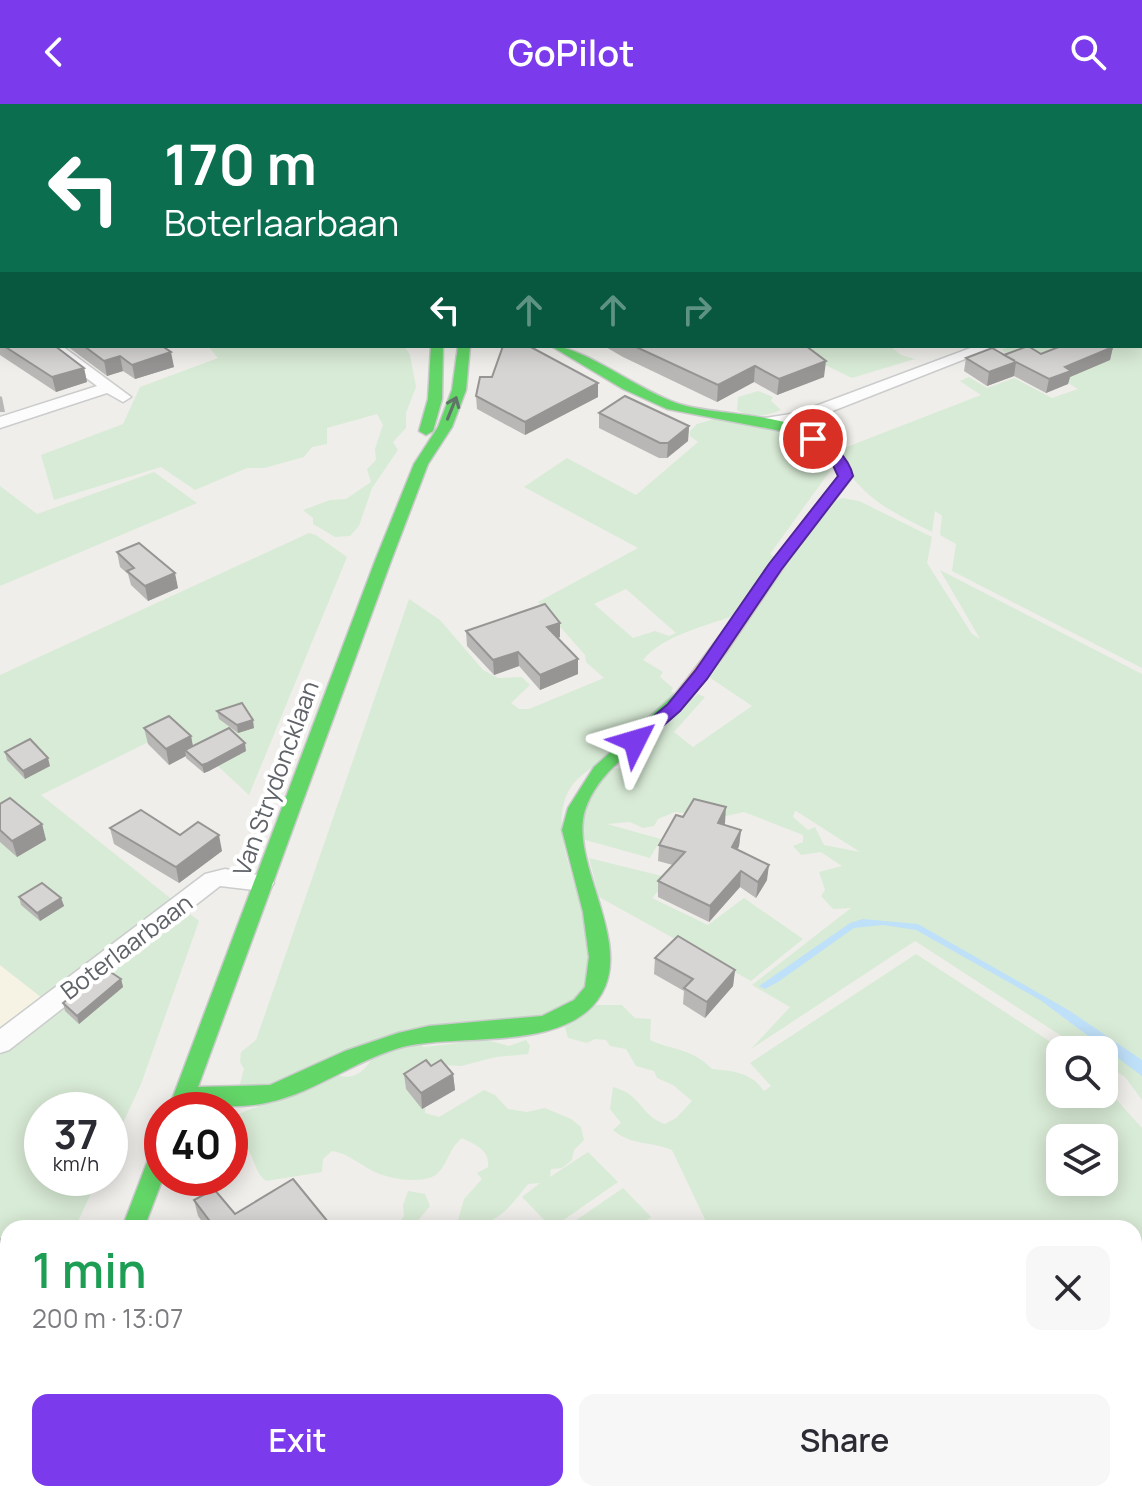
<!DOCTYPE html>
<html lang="en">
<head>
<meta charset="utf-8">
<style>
	:root { --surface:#fff; --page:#f7f7f7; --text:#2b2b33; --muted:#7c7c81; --accent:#7c3aed }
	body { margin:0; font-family:Manrope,sans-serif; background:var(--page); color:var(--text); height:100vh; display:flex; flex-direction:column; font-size:30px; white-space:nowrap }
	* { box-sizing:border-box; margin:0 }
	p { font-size:26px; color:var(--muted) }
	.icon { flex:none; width:44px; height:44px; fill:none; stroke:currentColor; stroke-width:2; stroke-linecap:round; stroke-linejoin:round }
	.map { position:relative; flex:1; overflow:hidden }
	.side { position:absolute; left:0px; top:1116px; width:1142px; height:282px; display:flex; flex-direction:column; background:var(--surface); border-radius:24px 24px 0 0; box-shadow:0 4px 20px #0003 }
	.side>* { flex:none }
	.hud { position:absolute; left:0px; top:0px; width:1142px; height:244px; box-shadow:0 4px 20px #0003; background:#0b6e4f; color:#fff; overflow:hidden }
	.buttons { position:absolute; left:1046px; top:932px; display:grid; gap:16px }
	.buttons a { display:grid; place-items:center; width:72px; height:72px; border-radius:16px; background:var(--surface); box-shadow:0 4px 20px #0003; font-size:40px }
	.speed { position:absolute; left:24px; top:988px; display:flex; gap:16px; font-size:40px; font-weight:700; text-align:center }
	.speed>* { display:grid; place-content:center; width:104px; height:104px; border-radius:50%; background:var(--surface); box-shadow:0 4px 20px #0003; line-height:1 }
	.speed small { font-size:20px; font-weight:400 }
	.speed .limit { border:12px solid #d22; background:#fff; color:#111 }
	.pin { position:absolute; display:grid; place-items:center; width:68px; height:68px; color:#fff; margin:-34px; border:4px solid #fff; border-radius:50%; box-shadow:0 2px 8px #0007 }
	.me { position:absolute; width:88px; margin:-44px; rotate:50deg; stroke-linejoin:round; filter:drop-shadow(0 0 6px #0008) }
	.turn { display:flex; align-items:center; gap:28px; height:168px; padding:0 32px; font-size:36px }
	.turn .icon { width:104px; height:104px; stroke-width:2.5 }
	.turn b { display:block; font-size:56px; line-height:68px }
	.lanes { display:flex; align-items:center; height:76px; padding:0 32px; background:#0003; justify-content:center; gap:40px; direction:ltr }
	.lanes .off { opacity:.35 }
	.round { display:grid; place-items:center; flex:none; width:84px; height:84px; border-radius:16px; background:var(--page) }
	.head { display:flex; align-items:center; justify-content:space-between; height:136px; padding:0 32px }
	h1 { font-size:48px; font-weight:600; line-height:60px; color:#1e9e55 }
	.primary-button { display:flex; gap:16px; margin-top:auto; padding:16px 32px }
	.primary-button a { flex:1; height:92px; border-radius:16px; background:var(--accent); color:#fff; font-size:32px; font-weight:600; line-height:92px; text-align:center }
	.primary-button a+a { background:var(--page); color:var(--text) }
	header { display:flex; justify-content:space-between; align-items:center; height:104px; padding:0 32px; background:var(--accent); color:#fff; font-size:36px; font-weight:600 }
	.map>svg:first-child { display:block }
</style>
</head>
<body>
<header><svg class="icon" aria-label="back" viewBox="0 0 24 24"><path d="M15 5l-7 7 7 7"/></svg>GoPilot<svg class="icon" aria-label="search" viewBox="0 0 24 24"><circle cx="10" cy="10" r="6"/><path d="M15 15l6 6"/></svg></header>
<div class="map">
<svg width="1142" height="1397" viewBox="0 0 1142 1397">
	<rect width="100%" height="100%" fill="#efeeea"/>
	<path fill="#f7f3e4" d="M0,861L43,894L0,926Z"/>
	<g fill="#d8ebd6" fill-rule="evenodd">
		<path d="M1140,197L1142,198V564L952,467L956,440L940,431L942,412L935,407L932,428C877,401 863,392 828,341L834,338L844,344L981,291L960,277L969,273L987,284L1014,274L1052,294L1078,285L1025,253L1018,256L1001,246L1011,242H1140Z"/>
		<path d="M208,242H404L410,251L416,283L406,309V324L393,338L398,346L372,384L359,422L350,432L335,433L313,420V414L303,406L330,396L346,395L371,378L367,365L376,356L375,345L383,321L377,310L327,324V340L312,343L304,353L264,364H247L195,386L161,363L54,396L41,351L123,320L140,283L218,254Z"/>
		<path d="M786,242H890L901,251L915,255L852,274Z"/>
		<path d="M758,287L773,293L771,297L781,306C766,312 751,315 737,306L738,293Z"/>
		<path d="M717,314C737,320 769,321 786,328C804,335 819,352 830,367L770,450L775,453L742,500L739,510C709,521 663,531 643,556L663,568L660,573L673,584L671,587L675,590C655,610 635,631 613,649C598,661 577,670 568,688C540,743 615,839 588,884C557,935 454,914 404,926C392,929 382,938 371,942C355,948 347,950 336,964L340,972C359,976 368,962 376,948C381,939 395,934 405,931L424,943L458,939L472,932L509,942L526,936L530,942L528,950L496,953L461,962L423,960L410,966L408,976L420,983H428L430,991L426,996L425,1009L439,1013L484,986L495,991L508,1005L527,1008L545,1004L571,1015L581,1023L584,1036L574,1046L572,1056L562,1064L551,1065L550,1073L588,1048L618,1078L552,1124L522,1093L540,1079L528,1080C502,1113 493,1124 450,1124L457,1120L464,1095L482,1075L477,1069L488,1063C490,1046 476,1041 462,1034C449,1044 448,1060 437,1070C423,1081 386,1075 371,1066C356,1058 349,1050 332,1047L323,1055L322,1068L266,1077C253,1067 255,1051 243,1039L230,1043C230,1013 229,1013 257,1003L260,988L235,998L244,965L240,958L241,948L256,936L409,495L440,516L483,566L498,574L522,573L530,581L511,599L519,605H529L604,574L586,558L585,551L538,498L638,444L524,383L567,354L636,391L698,338L690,332V327L697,320ZM626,485L676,529L669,532L655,527L633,534L594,500Z"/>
		<path d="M154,368L197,399L0,482V382L37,410Z"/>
		<path d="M842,394L859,397L932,433L927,459L972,530L980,535L940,466L1142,570V996L1125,973L1104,960V946H1083L915,837L751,945L790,903L752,881L851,804L833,805L821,792L825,786L819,768L842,762L821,748L801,751L793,742L803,738V731L744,708L722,713L675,708L658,715L654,722L643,724L630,718L607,720L661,735L650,754L582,735L574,693L613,664L638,666L640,661L624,651L698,590L705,593L674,628L693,643L752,602L709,573L783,463L836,397ZM795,707H796L860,748L824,741L815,723L808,726L793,713Z"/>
		<path d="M309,429L316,431L347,453L249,691L177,624L41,691L199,817L141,980L110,1047V1006H42V1074H98L75,1124H8V1145L0,1144V951L46,917L27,904L42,894L0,861V571Z"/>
		<path d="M589,754L670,774L652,794L708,821L744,794L803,835L751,877L599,793Z"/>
		<path d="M916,850L1063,946H1060V990H1104V973L1111,977L1105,983L1142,1024V1164L1138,1159V1139L1134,1124L1109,1120L1102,1124H709L672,1046C651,1037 631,1042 613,1026L621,1019L610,1005L613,983C643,991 639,1011 665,1020L676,1014L692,997L673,981L657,974L654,967L636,962L626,945L610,942L606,936L595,935L587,939L568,934L565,923L593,901H622L635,914L651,915L650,936C674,947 692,944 712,965C733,967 751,968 764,987L771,982L750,959ZM1060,1034H1104V1078H1060Z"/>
		<path d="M623,1084L651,1113L635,1124H565Z"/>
		<path d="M408,1087L425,1090L430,1102L412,1124H395L404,1112L403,1101Z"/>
	</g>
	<path fill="#bfe0f9" d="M863,815L918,820L1070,907L1142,956V972L1040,896L916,826L883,821L854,824L778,878L765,885L759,882L850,819Z"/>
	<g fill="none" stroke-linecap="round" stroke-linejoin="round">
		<g stroke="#cbcccc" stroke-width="3">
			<g id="street">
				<path d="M843,0H858L859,2H844Z"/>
				<path d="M1073,0H1088L1089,2H1074Z"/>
				<path d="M1140,20L1142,21V29L1140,28Z"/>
				<rect x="1140" y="151" width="2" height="9"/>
				<path d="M44,242H62L131,293L123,298L107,289L0,324V313L97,282Z"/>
				<path d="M976,242H998L807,317L765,324L757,319L759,315L797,309Z"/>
				<path d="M225,765L270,773L274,779L270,785L262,787L220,782L9,946L0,949V925L205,770Z"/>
			</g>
		</g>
		<g stroke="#cacacb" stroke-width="3">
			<g id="fast">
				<path d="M203,0H215L216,2H204Z"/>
				<path d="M910,0H923L924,2H911Z"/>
				<path d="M948,0H961L962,2H949Z"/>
				<path d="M431,242H443L442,295L433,327L426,331L419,327L428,295Z"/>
				<path d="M458,242H470L466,286L452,323L428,360L391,457L198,983L270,981L345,947L398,929L429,922L542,912L574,896L585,883L589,853L583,808L562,726L568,704L594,663L677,588H689L691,592C661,633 602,655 585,706C569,758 632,836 602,889C568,950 457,928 399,944C354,957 315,988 270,998C245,1005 218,1001 192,1001L190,1006H168L375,457L414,360L438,323L452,286Z"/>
				<path d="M551,242C583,242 641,288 679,300C722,313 795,308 828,339L821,343L781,327L667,305L623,285Z"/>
				<path d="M162,1039L163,1074L144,1124H122L151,1048L154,1042Z"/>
				<path d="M18,1390H44L41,1397H15Z"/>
			</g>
		</g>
		<g stroke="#cacacb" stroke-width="3">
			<g id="slow">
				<rect x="1140" y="92" width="2" height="7"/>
				<path d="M821,335L841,349L853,372L789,455L727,547L689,596H677L675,592L677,588C733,517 783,442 839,372L830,354L814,339Z"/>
			</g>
		</g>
		<use href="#street" fill="#fdfcfc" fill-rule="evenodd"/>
		<use href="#fast" fill="#63d668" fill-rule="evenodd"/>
		<use href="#slow" fill="#ff974d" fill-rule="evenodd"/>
		<path stroke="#e4e4e4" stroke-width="2" d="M1023,0L1027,2"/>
	</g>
	<g fill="#b8b7b5">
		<path d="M0,0H181L184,2H2V242H55L84,264L87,278L56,288L0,251Z"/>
		<path d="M237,0H608L607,2H240Z"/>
		<path d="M727,0H778L782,2H727Z"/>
		<path d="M67,242H162L174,263L135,275L123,267L107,272Z"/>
		<path d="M604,242H806L824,273L777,291L754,278L717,298L623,253Z"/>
		<path d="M1113,243L1110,256L1070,273L1068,280L1046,289L1014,272L987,282L964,267L966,254L1041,250Z"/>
		<path d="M598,279V293L525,331L477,305L476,292Z"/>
		<path d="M0,292L2,293L5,308H0Z"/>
		<path d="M599,309L689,322L688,337L667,354H659L599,324Z"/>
		<path d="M117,448L178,484L148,497L131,481L128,470L120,463Z"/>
		<path d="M560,519V533L558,534L578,555V570L540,586L519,562L494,571L467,542L466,527Z"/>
		<path d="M217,607L254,624L238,629L219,615Z"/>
		<path d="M144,624L191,632L193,642L246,647L209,667L204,669L186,654V652L169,661L148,640Z"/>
		<path d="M5,648L50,662L25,675L7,656Z"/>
		<path d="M0,700L42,720L46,736L17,753L0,738Z"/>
		<path d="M725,719L724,721L741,726L739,742L738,745L767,776L756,794L740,783L709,818L658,793V777L673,761L658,757L659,741Z"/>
		<path d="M110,724L180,731L222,747L179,779L114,740Z"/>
		<path d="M19,793L61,794L64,802L40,817L21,801Z"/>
		<path d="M655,854L735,866L733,882L705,914L683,900L684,887L654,870Z"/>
		<path d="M121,875L123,883L79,920L65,907L63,899Z"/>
		<path d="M431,962L453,970L455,986L422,1005L406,985L404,970Z"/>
		<path d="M194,1096L235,1110L333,1124H207L198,1112Z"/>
		<path d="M822,1390H1134L1142,1397H835L834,1393L824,1396Z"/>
	</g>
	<g fill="#969594">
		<path d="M551,0H577V2H547Z"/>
		<path d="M1113,243L1110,256L1070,273L1068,280L1046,289L1049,275L1065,263Z"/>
		<path d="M171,248L174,263L135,275L132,261Z"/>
		<path d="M120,252L123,267L107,272L104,257Z"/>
		<path d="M826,257L824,273L777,291L779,275Z"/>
		<path d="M1016,258L1014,272L987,282L989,268Z"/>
		<path d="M755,262L754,278L717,298L718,281Z"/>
		<path d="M84,264L87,278L56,288L52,273Z"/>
		<path d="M598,279V293L525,331V318Z"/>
		<path d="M689,322L688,337L667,354L668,339Z"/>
		<path d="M175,469L178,484L148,497L145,482Z"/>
		<path d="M560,519V533L547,538V523Z"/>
		<path d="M518,548L519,562L494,571L493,556Z"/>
		<path d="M578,555V570L540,586V571Z"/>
		<path d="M253,616L254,624L238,629L237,621Z"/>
		<path d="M191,632L194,648L185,646L186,652L169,661L166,645Z"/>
		<path d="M245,639L246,647L209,667L204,669L202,661Z"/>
		<path d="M48,654L50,662L25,675L23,667Z"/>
		<path d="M726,703L725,719L717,735L718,719Z"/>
		<path d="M42,720L46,736L17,753L12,737Z"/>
		<path d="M741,726L739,742L730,758L732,743Z"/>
		<path d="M219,731L222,747L179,779L176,763Z"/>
		<path d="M769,761L767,776L756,794L758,778Z"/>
		<path d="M741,767L740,783L709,818L710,802Z"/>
		<path d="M61,794L64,802L40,817L37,809Z"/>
		<path d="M735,866L733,882L705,914L707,898Z"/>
		<path d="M121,875L123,883L79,920L77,912Z"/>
		<path d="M453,970L455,986L422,1005L421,989Z"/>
		<path d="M8,1219V1279L0,1298V1238Z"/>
		<path d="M825,1390H834V1393L824,1396Z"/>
	</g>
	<g fill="#d6d5d3" stroke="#969594" stroke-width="2">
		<path d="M0,0H103L101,2H2V241L0,239V198L2,197V187L0,186V79L2,72L0,71Z"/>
		<path d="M117,0H181L184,2H120Z"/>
		<path d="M256,0H551L547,2H259Z"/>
		<path d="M741,0H778L782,2H745Z"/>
		<path d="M4,242H55L84,264L52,273Z"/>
		<path d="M84,242H162L171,248L132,261L120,252L104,257Z"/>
		<path d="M503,242H529L598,279L525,318L476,292L480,273H492Z"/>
		<path d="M634,242H806L826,257L779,275L755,262L718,281Z"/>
		<path d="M1028,242L1041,250L1061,242L1113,243L1065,263L1071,267L1049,275L1016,258L989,268L966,254L992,244L1015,257L1004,251Z"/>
		<path d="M625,292L689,322L668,339H660L599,309Z"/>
		<path d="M139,439L175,469L145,482L127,467L134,464L117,448Z"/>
		<path d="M545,500L560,519L547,523L578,555L540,571L518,548L493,556L466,527Z"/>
		<path d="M242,599L253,616L237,621L217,607Z"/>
		<path d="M169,612L191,632L166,645L144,624Z"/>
		<path d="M229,624L245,639L208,659L202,661L185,646Z"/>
		<path d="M30,635L48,654L23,667L5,648Z"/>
		<path d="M10,694L42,720L12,737L0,726V700Z"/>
		<path d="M694,695L726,703L718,719L741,726L732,743L769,761L758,778L741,767L710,802L658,777L685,748L659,741L676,711L683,713Z"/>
		<path d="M141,706L180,731L198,718L219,731L176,763L110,724Z"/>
		<path d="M42,779L61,794L37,809L19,793Z"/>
		<path d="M678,832L735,866L707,898L684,884L693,875L655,854Z"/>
		<path d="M106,865L121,875L77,912L63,899Z"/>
		<path d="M426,956L431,962L441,956L453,970L421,989L404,970Z"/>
		<path d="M293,1075L333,1124H215L194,1096L214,1085L235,1110Z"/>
		<path d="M0,1135L8,1136V1219L0,1238Z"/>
		<path d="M1134,1379L1142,1393V1397H854L851,1390H1134Z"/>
	</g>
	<defs><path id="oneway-shaft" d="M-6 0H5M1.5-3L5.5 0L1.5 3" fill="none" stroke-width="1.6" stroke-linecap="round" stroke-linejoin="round" transform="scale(2)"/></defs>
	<use stroke="#607468" href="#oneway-shaft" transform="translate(452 304) rotate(-68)"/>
	<path fill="#7c3aed" stroke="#51269a" stroke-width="2" d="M813,331C831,338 849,353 853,372L781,466L707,575L680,607L641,641H629L626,637L629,633L668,600L695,567L769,460L838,372L830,355L806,335Z"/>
	<g text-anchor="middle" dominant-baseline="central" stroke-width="8" stroke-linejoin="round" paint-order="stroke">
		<g font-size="24" fill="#5f6368" stroke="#fff">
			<text transform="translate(275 674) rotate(-70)">Van Strydoncklaan</text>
			<text transform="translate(126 842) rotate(-37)">Boterlaarbaan</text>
		</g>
	</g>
</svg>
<div class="buttons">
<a><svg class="icon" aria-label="search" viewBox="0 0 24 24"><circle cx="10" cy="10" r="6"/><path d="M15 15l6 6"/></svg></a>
<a><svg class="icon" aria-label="layers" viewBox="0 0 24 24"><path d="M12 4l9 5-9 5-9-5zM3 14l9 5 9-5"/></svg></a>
</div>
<div class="speed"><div>37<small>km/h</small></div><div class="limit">40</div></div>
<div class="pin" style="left:813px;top:335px;background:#d93025"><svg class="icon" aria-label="arrive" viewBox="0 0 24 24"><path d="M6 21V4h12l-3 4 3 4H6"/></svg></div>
<svg class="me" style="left:635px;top:637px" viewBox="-20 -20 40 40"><path d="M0-17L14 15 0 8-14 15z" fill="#7c3aed" stroke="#fff" stroke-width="4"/></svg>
<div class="hud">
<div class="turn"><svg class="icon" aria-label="left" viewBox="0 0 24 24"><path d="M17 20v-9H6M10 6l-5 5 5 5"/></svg><div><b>170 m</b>Boterlaarbaan</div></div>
<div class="lanes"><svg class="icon" aria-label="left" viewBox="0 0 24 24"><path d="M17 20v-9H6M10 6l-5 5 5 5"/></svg><svg class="icon off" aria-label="ahead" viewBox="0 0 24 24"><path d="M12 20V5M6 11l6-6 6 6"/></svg><svg class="icon off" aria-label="ahead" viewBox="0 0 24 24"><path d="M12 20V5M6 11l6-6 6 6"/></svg><svg class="icon off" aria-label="right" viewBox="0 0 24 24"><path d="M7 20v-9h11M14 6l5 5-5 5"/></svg></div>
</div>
<section class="side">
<div class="head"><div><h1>1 min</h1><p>200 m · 13:07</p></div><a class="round"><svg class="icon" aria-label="close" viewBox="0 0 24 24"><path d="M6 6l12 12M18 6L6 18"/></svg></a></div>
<div class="primary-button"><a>Exit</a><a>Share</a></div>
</section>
</div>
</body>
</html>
